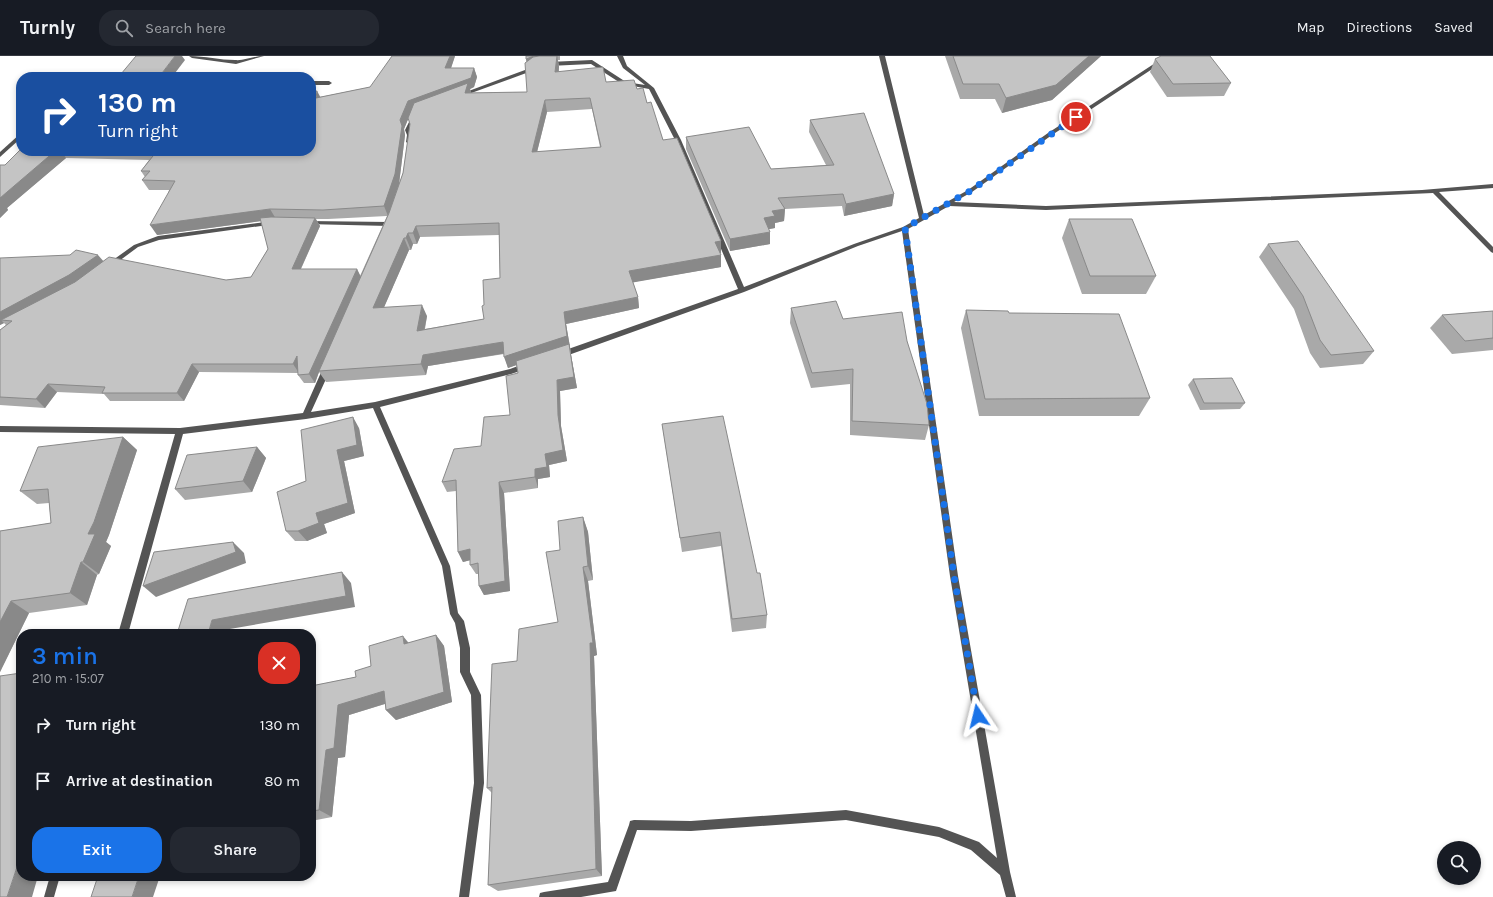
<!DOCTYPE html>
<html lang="en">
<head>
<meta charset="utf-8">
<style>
	:root { --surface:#171b24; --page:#242831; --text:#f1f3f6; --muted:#9ea1a6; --line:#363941; --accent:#1a73e8 }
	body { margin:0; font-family:Karla,sans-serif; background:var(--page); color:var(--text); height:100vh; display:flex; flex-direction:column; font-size:15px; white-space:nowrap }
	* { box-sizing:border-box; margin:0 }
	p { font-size:13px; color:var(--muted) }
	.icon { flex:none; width:22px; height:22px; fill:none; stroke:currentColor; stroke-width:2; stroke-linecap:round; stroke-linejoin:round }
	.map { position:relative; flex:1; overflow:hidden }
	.side { position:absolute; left:16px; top:573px; width:300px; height:252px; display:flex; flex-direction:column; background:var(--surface); border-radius:16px; box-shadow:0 2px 6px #0003 }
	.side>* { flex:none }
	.banner { position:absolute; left:16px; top:16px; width:300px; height:84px; border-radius:16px; box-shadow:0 2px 6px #0003; background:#1a4fa0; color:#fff; overflow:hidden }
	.fabs { position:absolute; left:1437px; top:785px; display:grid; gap:8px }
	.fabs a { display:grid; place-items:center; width:44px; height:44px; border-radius:50%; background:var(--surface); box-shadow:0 2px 6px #0003; font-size:20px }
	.pin { position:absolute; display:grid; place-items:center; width:34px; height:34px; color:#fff; margin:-17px; border:2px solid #fff; border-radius:50%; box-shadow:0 1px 4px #0007 }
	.me { position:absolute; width:44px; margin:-22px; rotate:350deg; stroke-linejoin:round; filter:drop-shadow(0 0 3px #0008) }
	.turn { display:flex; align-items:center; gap:14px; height:84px; padding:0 16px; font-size:18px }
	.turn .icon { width:52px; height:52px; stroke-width:2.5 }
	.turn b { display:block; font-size:28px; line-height:34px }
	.round { display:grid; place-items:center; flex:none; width:42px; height:42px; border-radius:16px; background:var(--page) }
	.overview { display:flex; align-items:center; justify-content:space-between; height:68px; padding:0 16px }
	h1 { font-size:24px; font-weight:600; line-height:30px; color:var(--accent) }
	.primary-button { display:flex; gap:8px; margin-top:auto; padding:8px 16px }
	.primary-button a { flex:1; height:46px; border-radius:16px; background:var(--accent); color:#fff; font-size:16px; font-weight:600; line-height:46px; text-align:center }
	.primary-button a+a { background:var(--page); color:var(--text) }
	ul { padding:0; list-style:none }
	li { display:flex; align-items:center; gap:12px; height:56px; padding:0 16px }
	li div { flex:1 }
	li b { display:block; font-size:15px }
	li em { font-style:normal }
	header { display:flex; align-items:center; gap:24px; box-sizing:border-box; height:56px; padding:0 20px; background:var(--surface); border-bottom:1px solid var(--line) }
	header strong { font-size:19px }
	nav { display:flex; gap:22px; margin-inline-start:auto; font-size:14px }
	.search { width:280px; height:36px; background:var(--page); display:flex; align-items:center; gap:10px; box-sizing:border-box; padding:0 14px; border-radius:16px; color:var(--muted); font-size:15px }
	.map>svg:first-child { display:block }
</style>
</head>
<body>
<header>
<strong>Turnly</strong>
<div class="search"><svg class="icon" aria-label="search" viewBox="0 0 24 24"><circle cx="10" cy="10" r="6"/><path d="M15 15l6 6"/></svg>Search here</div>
<nav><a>Map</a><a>Directions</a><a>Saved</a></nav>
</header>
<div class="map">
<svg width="1493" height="841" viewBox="0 0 1493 841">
	<rect width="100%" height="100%" fill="#fff"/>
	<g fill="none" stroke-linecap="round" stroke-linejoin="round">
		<g fill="#545454" fill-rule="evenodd">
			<path d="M189,0C205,0 220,4 235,4C244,5 254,0 264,0L236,8L192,2Z"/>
			<path d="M617,0H623L627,10L654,32L681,84L744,231L854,188L903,171L919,162L879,0H885L924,159L968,134L1048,77L1166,0H1172L1052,79L972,136L954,146L1046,150L1422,134L1493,128V132L1439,136L1493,191V197L1491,196L1433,137L1046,154L949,150L908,173L958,520L1010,816L1016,841H1006L1000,819L971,794L939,781L846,764L691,775L637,774L616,835L581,841H539L540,837L544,836L608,826L629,769L630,765L634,764L691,765L846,754L939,771L979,786L997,802L950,520L902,175L858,190L744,236L563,301L560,302L556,299L557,297L738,233L675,84L649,33L622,28L591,8L549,10L546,8L549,6L592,4L626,26L645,29L623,12Z"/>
			<path d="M533,8L536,10L529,16L463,40L458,39L525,14Z"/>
			<path d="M311,25H329L332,27L329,29H311Z"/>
			<path d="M412,60L417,61L411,74L413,79L412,86L409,88L406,86L407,79L405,74Z"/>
			<path d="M21,77V82L0,101V96Z"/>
			<path d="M273,165L275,166V168L159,184L138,191L111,211H109L106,209L134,189L158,180Z"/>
			<path d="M308,165L389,166L392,168L389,170L306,168V166Z"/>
			<path d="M526,307L529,308L530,310L529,312L511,318L380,351L450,510L458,557L464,565L470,592V616L481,639L484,727L469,841H459L474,727L471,639L460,616V592L455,567L450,558L442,510L373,352L306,363L183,378L128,578H118L175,378L0,376V370L180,372L303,357L323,312L327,309L331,312L311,356L375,346L510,313Z"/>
			<path d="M50,820H60L54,841H44Z"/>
		</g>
	</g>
	<g fill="#a9a9a9" fill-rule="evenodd">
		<path d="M455,0L451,12H474L477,21L474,31L470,33L471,37L527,36V6L526,0H560V4H558L559,11V16L637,33L647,47L663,84L721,197H720L721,211L633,226L638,241L639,252L566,268L570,291L571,299L577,332L560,335L561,370L567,405L549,409L550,421L538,423V432L504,437L510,535L484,539L479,530V518H476L470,509V504L463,506L458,496L456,435L447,436L442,426L481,390L510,359L518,317L516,309L508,312L504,298L428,310L426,319L326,326L319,316L315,327H304L298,319V317L199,316L184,345H110L104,338L57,336L45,352L0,349V274L6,269L4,267L0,269V202L103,205L226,224L251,221L268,193L261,165L157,179L169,134H149L142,124L145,121L141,115L149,104L66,102L7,152L8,154L0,162L5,109L21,95H311L320,41L370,31ZM592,53L600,91L537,96L547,56ZM410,58V68L403,117L389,156L399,128L405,79L404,73ZM387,160L360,220L357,213H301L320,170L316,163H328ZM499,179L500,222L484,249V263L425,273L427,260L384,251L409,194H411L413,188H417L420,181Z"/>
		<path d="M945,0H1101L1052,44L1002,57L995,43H960Z"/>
		<path d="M1155,3L1231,27L1224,40L1167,41L1150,16Z"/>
		<path d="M810,64L894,138L892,150L844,160L842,150L785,153L784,165L775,167V172L769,173L770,188L730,195L686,93V81L771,113L826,109L809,76Z"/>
		<path d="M1069,163L1156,220L1146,238H1082L1062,182Z"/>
		<path d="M1268,188L1374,295L1363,308L1320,312L1310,297L1294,253L1259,201Z"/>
		<path d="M791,252L843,263L907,285L929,369L925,384L850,379V328L811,332L790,267Z"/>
		<path d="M966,254L1009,257L1150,342L1139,360H979L961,272Z"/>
		<path d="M1493,255V294L1452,298L1430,272L1442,259Z"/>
		<path d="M1193,323L1245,347L1240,353L1200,354L1188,329Z"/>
		<path d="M662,368L757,517L767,559L766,572L732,576L721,490L682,496Z"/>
		<path d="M359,372L364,400L344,405L355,457L324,468L327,477L307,485H295L286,475L306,425Z"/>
		<path d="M123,381L137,394L109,479L106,486L111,490L99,518L97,519L87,549L29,557L0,616V475L51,467L49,447L37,448L20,435Z"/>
		<path d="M257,391L266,402L252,436L185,444L175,433Z"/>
		<path d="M583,461L588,476L593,524L588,525L597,599L594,600L602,820L498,835L488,829L492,737L487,732L517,605L558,566L560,494Z"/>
		<path d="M436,579L444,590L452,646L396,664L386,654L385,648L349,659L345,701L338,702L332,761L311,765V630L356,621L371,610L409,587Z"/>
	</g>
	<g fill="#898989">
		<path d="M175,0H182L185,4L172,21H159Z"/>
		<path d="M450,0H455L448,21L445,12Z"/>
		<path d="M534,0H540L527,10L526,3Z"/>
		<path d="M557,0L559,11L557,27L555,16Z"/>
		<path d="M1089,0H1101L1052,44L1002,57L1006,42Z"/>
		<path d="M474,12L477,21L474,31L470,33L472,39L412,54L404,73L405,79L399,128L388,160L384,150L400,64L408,45Z"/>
		<path d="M317,35L322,44L316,42Z"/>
		<path d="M545,44L547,56L534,108L532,96Z"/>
		<path d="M55,95H61L66,102L7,152L8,154L0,162V142Z"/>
		<path d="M894,138L892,150L844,160L846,148Z"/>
		<path d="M270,153L276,163L157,179L150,169Z"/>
		<path d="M785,153L784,165L775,167V172L764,174V162L772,155Z"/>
		<path d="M315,162L320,170L297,221L292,213Z"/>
		<path d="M416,170L420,181L417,188L413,177Z"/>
		<path d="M770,176V188L730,195V183Z"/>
		<path d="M408,177L413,188L411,194L406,182Z"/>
		<path d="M404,182L409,194L379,263L373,252Z"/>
		<path d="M721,185V197L715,198V186Z"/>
		<path d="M98,199L105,207L76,228L1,264L4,267L0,269V256Z"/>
		<path d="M721,199V211L630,227L629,215Z"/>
		<path d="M357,213L361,221L319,315V316L315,327L309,318Z"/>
		<path d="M638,241L639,252L566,268L570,291L571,299L577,332L560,335L561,370L567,405L549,409L550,421L538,423V432L535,421V413L545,398L558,359L557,324L569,291L508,312L504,301L564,256Z"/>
		<path d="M422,249L427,260L422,286L417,275Z"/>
		<path d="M503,286L507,297L428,310L426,319L421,308L423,299Z"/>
		<path d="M297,300L299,317L293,308Z"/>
		<path d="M192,308L199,316L184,345L177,337Z"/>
		<path d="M48,328L57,336L45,352L36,343Z"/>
		<path d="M353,361L359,372L364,400L344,405L355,457L324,468L327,477L307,485L298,475L316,457L337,394Z"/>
		<path d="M123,381L137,394L109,479L106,486L111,490L99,518L83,506L88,478Z"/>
		<path d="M257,391L266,402L252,436L243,425Z"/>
		<path d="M499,426L504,437L510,535L484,539L479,530Z"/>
		<path d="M583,461L588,476L593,524L588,510Z"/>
		<path d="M233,486L244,497L246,507L156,541L143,530Z"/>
		<path d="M470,493L475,503L463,506L458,496Z"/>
		<path d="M81,506L97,519L87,549L70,537Z"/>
		<path d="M583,511L588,525L597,599L594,600L602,820L596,813Z"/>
		<path d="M342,516L351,527L355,551L224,574L223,578H208L212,564Z"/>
		<path d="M11,545L29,557L0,616V566Z"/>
		<path d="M436,579L444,590L452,646L396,664L386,654Z"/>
		<path d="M403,580L412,591L404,588Z"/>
		<path d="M384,635L394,645L349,659L345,701L338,702L332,761L319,754L326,694L338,649Z"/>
		<path d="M21,799V820H38L32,841H7Z"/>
		<path d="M139,820H160L153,841H132Z"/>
	</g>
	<g fill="#c4c4c4" stroke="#898989" fill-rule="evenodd">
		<path d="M136,0H175L159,21H116L118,18H121Z"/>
		<path d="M392,0H450L445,12H474L471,22L408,45L400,64L402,70L395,118L384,150L323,154L270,153L150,169L175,125L142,124L150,115H141L157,95H155H311V36L317,35L316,42L370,31Z"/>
		<path d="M526,0H534L526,3Z"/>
		<path d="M539,0H557L555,16L603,11L606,26L634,24L637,33L643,32L647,47L651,46L663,84L677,82L721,185L715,186L721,199L629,215L638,241L564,256L567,280L506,300L504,301L503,286L423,299L421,308L319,315L389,157L403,117L410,68L408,62L414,47L468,27L465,37L527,36L525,7L533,1ZM590,42L601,91L532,96L545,44ZM499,167L500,222L483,224L484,249L482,250L484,263L417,275L422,249L373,252L404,182H406L408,177H413L416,170Z"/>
		<path d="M953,0H1089L1056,29L1006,42L999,28H963Z"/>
		<path d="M1161,0H1210L1231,27L1173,28L1155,3Z"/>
		<path d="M864,57L894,138L846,148L843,138L778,142L785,153L772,155L775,160L764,162L770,176L730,183L686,81L749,71L771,113L834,109L810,64Z"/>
		<path d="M21,93V95H55L0,142V109H5Z"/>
		<path d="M271,161L315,162L292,213H357L309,318L298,319L297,300L293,308H192L177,337H102L105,331L48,328L36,343L0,341V274L12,265L1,264L75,226L109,201L226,224L251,221L268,193L260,162Z"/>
		<path d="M1069,163H1132L1156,220H1090Z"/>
		<path d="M1298,185L1374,295L1331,299L1320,284L1303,240L1268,188Z"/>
		<path d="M76,194L98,199L69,219L0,256V202L70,199Z"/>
		<path d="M836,245L843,263L902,256L907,285L927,348L929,369L852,365L853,313L812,317L791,252Z"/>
		<path d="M966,254L1008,255L1009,257L1119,258L1150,342L985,343Z"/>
		<path d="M1493,255V282L1465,285L1442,259Z"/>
		<path d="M569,288L574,321L557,324L558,359L563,394L545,398L547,411L535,413V421L499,426L505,525L479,530L478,507L470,509V493L458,496L456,424L442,426L454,393L481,390L484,361L510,359L506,320L518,317L516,305Z"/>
		<path d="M1232,322L1245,347H1204L1193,323Z"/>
		<path d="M723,360L757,517H760L767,559L732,563L720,476L680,482L662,368Z"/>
		<path d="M353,361L357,389L337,394L348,447L316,457L319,467L298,475H286L277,436L306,425L301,374Z"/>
		<path d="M123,381L94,466L88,478H95L83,506H81L70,537L11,545L0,566V475L51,467L48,433L20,435L38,391Z"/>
		<path d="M257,391L243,425L175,433L187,399Z"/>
		<path d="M583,461L588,510L583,511L593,587H590L596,813L488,829L492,731L487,732L492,608L517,605L519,573L558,566L546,496L560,494L558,465Z"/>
		<path d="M233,486L236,496L143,530L154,496Z"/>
		<path d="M342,516L346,540L212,564L208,578H177L188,543Z"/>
		<path d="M436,579L444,636L386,654L384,635L338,649L334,692L326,694L319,754L311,755V630L356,621L355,615L371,610L369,590L403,580L404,588Z"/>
		<path d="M21,617V799L7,841H0V620Z"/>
		<path d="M98,820H139L132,841H91Z"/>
	</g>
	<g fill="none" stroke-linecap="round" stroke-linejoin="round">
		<path stroke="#1a73e8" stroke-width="7" stroke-dasharray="0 12.6" d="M978,660L954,520L905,172L970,135L1076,61"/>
	</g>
</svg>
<div class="fabs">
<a><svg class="icon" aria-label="search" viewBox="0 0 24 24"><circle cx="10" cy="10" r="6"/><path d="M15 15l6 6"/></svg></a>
</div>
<div class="pin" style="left:1076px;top:61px;background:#d93025"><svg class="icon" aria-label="arrive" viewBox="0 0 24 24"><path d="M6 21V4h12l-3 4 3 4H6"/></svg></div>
<svg class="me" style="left:978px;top:660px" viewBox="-20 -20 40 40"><path d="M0-17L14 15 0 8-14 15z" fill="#1a73e8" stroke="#fff" stroke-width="4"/></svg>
<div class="banner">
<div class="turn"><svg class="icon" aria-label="right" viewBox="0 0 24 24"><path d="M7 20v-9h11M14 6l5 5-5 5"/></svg><div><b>130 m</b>Turn right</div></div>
</div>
<section class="side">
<div class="overview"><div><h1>3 min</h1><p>210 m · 15:07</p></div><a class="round" style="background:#d93025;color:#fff"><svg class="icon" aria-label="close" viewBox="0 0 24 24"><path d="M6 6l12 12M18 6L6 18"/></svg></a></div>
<ul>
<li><svg class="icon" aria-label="right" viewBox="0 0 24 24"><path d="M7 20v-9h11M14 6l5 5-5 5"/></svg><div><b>Turn right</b></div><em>130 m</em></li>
<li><svg class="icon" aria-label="arrive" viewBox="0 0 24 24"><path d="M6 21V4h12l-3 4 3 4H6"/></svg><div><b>Arrive at destination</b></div><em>80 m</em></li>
</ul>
<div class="primary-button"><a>Exit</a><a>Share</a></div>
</section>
</div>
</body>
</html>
